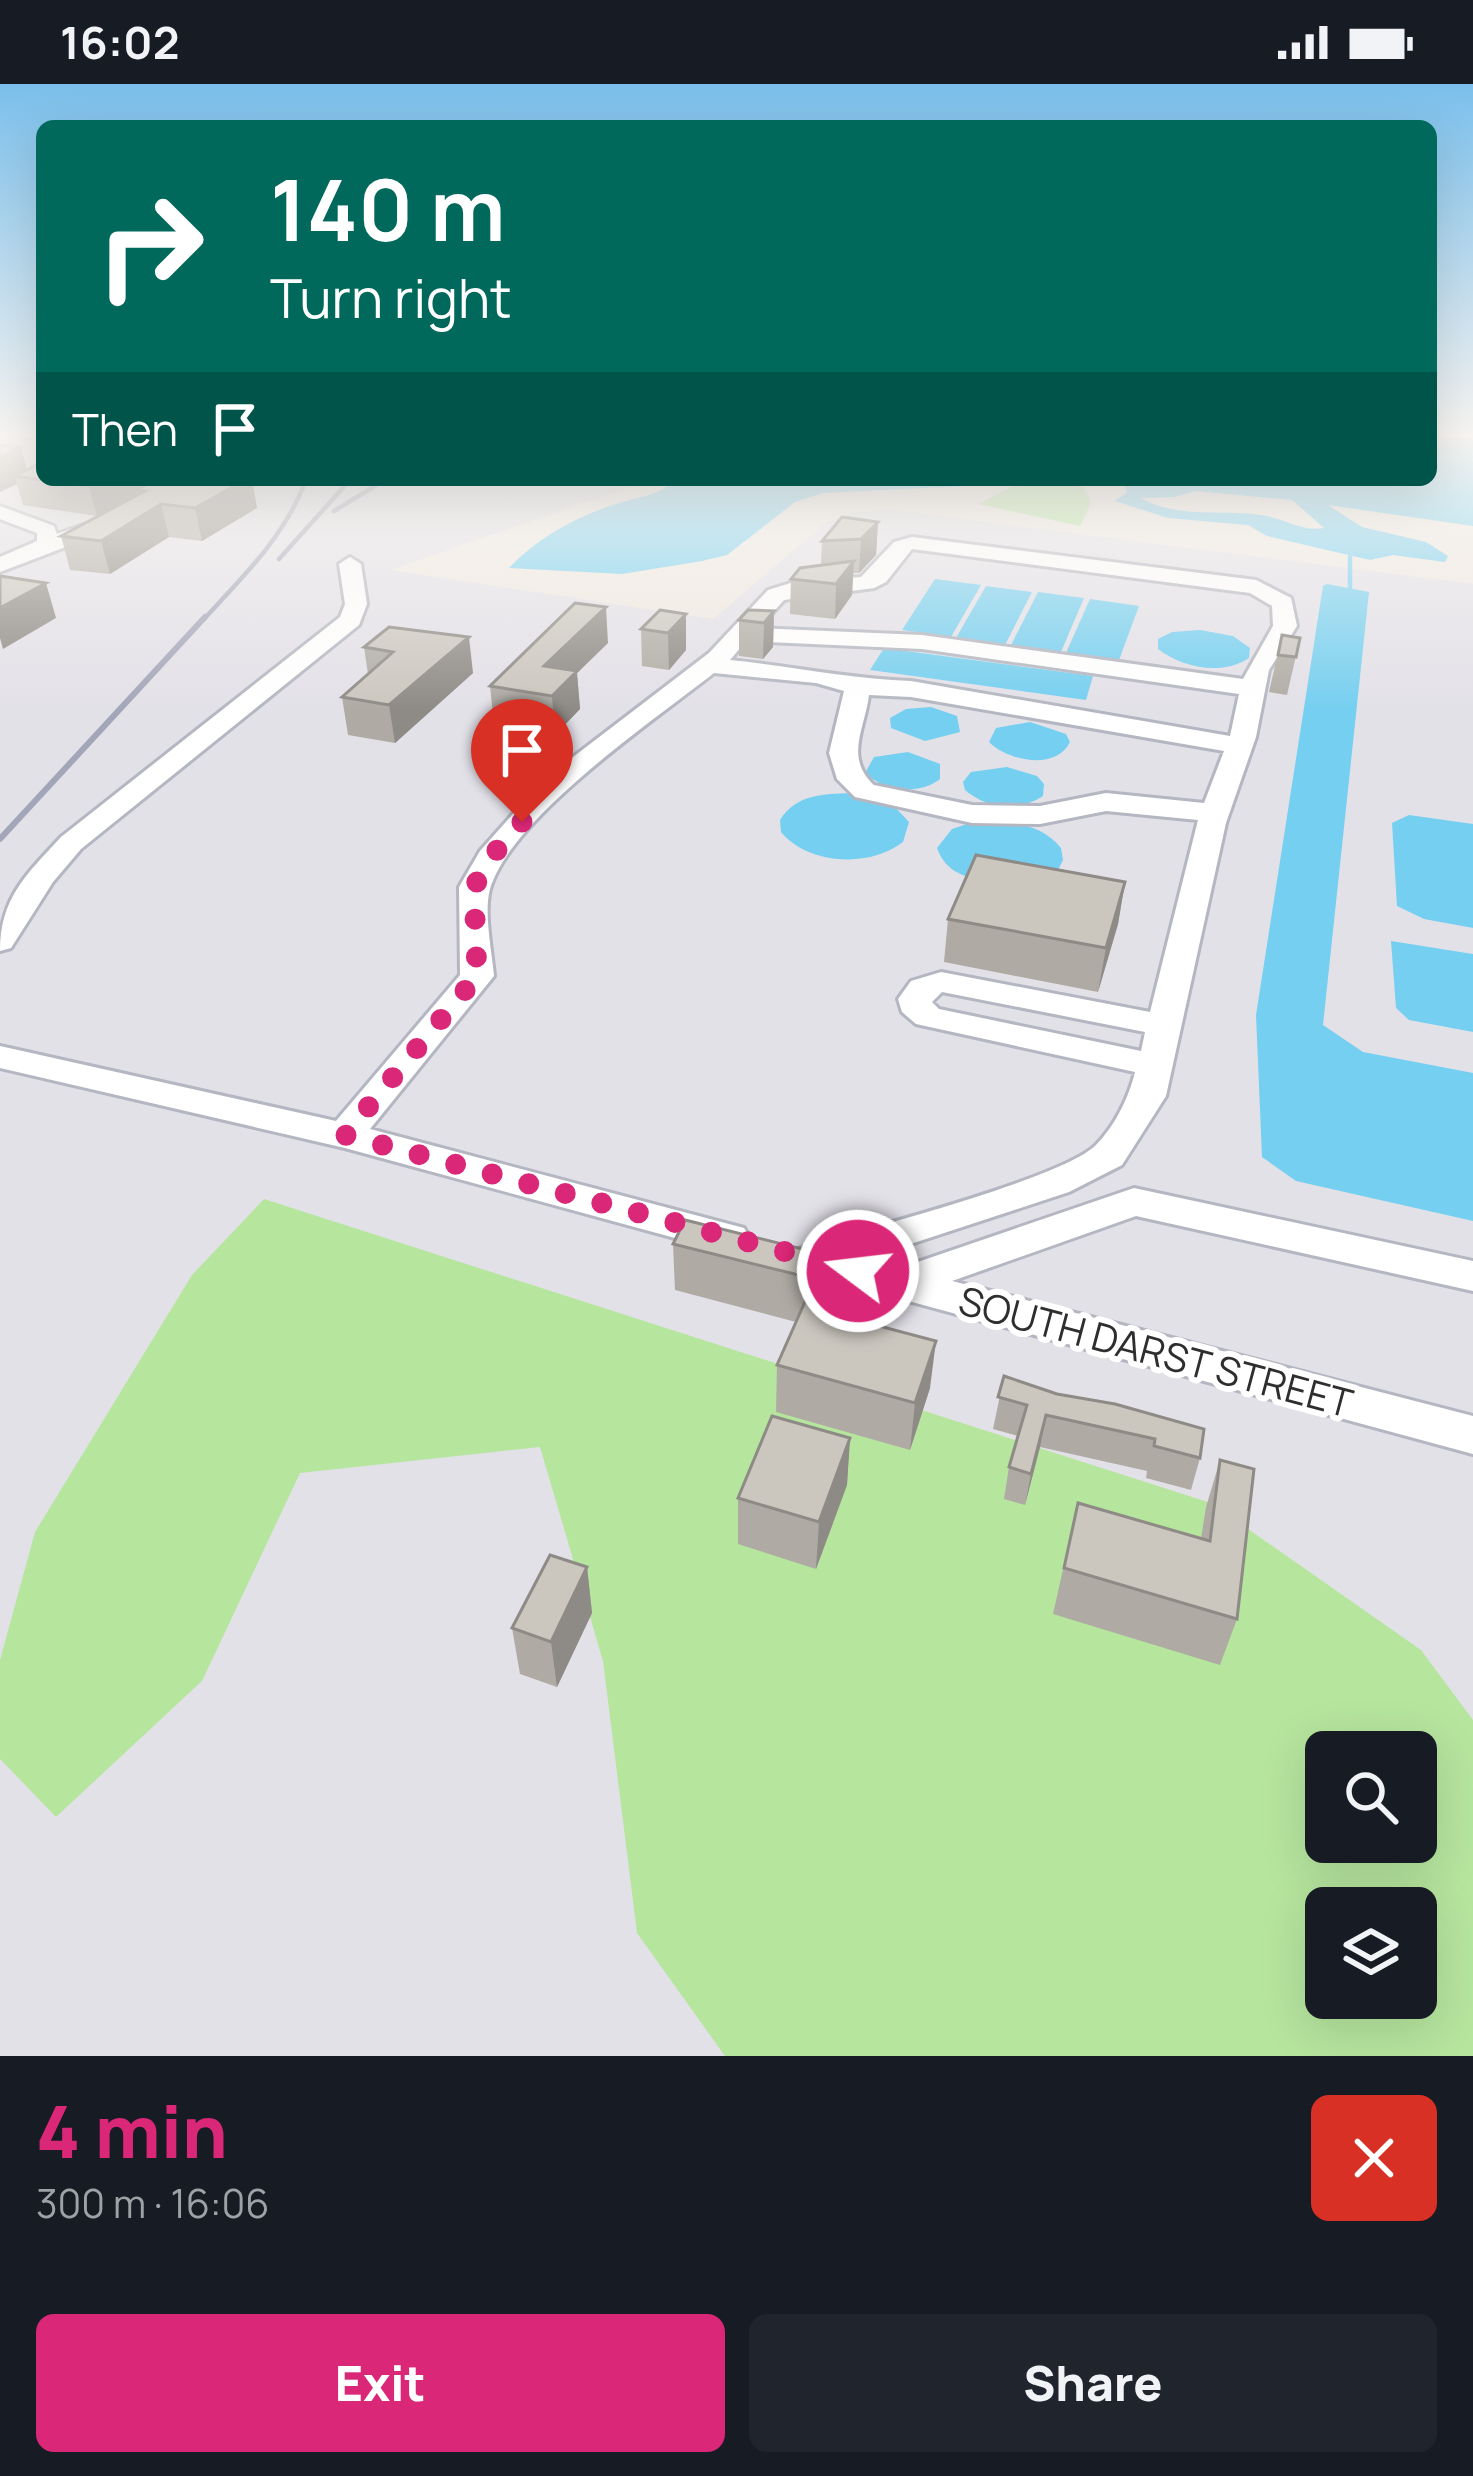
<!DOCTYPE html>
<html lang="en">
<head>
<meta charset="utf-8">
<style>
	:root { --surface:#171b24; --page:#20242c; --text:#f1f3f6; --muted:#9ea1a6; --accent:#db2777 }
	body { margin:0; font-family:Manrope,sans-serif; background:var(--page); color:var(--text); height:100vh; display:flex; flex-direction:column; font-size:45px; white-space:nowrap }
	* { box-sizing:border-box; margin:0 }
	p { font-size:39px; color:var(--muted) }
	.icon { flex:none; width:66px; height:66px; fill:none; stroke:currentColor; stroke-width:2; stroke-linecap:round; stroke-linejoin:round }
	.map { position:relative; height:1972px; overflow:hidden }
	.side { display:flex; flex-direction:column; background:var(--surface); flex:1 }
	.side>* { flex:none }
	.guide { position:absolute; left:36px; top:36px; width:1401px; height:366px; border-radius:18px; box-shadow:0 12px 48px #0002; background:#00695c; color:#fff; overflow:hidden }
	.fabs { position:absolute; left:1305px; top:1647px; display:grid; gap:24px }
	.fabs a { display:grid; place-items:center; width:132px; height:132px; border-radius:18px; background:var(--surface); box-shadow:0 12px 48px #0002; font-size:60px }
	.pin { position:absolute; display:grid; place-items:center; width:102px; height:102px; color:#fff; margin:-123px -51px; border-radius:50% 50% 50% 0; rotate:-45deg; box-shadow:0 0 12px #0007 }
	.pin .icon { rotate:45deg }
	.me { position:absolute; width:132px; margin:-66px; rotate:285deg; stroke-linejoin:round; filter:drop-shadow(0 0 9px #0008) }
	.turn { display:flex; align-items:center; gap:42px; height:252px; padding:0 36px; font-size:54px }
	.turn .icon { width:156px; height:156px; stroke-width:2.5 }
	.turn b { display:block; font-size:84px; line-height:102px }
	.then { display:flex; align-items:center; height:114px; padding:0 36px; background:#0003; gap:24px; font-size:45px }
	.round { display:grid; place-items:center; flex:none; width:126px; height:126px; border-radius:18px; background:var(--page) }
	.headline { display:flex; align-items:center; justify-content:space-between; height:204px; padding:0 36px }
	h1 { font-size:72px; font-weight:800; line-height:90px; color:var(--accent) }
	.button { display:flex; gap:24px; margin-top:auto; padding:24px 36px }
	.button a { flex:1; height:138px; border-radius:18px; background:var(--accent); color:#fff; font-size:48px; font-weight:800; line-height:138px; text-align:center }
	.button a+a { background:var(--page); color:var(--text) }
	.status { display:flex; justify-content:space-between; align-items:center; height:84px; padding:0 60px; background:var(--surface); direction:ltr }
	.status svg { height:33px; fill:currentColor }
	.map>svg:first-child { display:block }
</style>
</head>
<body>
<div class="status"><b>16:02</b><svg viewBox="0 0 49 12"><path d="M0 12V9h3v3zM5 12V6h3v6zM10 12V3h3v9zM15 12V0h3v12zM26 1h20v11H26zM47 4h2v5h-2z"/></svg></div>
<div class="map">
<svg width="1473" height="1972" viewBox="0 0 1473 1972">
	<rect width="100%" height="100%" fill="#efe9e1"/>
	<path fill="#e3e1e8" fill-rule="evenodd" d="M0,351H42V396H650L390,486L713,535L822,442L846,429L891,426L1473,500V1972H0ZM1326,1668H1416V1758H1326ZM1326,1824H1416V1914H1326Z"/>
	<g fill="#b6e59e" fill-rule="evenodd">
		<path d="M1081,398L1091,419L1080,442L979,420L1019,399Z"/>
		<path d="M264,1115L1211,1419L1421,1566L1473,1636V1972H725L637,1849L603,1577L540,1363L300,1389L202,1597L56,1733L0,1675V1576L35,1448L192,1191ZM1326,1668H1416V1758H1326ZM1326,1824H1416V1914H1326Z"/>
	</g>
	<g fill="#75cff0" fill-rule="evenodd">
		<path d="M1431,351H1473V442L1328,421L1362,443L1426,458L1448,472L1445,478L1393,471L1370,476L1267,452L1248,441L1168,434L1115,417L1127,408L1124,401L1129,398L1124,396H1431ZM1195,407L1292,416L1324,444C1305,448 1286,436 1267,432C1225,424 1179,436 1141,414L1175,413Z"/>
		<path d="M676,396H974L965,402L823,409L795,418L727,471L702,477L622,490L509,484C542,449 587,427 633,415C652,411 660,408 676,396Z"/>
		<path d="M935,495L981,501L951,553L902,546Z"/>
		<path d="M1327,500L1369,508L1323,941L1363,968L1473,989V1137L1296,1097L1262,1073L1256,931L1323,502Z"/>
		<path d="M986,502L1032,508L1005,561L956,554Z"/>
		<path d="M1038,508L1084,514L1061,568L1011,561Z"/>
		<path d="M1090,515L1139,522L1119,576L1066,569Z"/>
		<path d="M1200,546L1233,552L1250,564L1249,574C1222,592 1183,584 1158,565V555L1172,548Z"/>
		<path d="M884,564L1093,592L1086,616L870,586Z"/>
		<path d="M931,623L957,632L960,648L925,657L891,644L890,634L906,625Z"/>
		<path d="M1030,638L1066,650L1070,658C1056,687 1008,677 989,658L996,644Z"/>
		<path d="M908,668L940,680V695C918,712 884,707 865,689L874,673Z"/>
		<path d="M1007,683L1037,692L1044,700L1043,712C1019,728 987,725 965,706L963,698L971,688Z"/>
		<path d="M851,709L893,721L909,738L903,758C870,784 808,781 781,748L780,736C796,710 824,710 851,709Z"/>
		<path d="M1409,731L1473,740V844L1424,835L1397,822L1392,739Z"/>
		<path d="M973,738C1006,739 1038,736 1061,764L1063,776L1057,788C1018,792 954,812 937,764L952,745Z"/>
		<path d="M1391,857L1473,870V948L1409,936L1396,924Z"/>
	</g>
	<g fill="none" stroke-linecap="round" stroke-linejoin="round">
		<path stroke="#75cff0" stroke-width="4.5" d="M1350,472V504"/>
		<g stroke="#b4b7c1" stroke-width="6">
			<g id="minor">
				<path d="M184,396H204L205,401L155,429L0,488V473L37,457V449L0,435V422L54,442L57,450L141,421Z"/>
				<path d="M912,453L1256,496L1291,514L1297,542L1269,586L1256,653L1226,739L1166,1012L1122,1081L1069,1108L865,1175L900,1184L1134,1104L1473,1177V1207L1136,1132L952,1197L1473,1332V1370L798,1187L792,1176L798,1165C855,1148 1062,1095 1096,1061C1115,1042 1129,1013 1135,988L916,940L902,928L898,915L911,897L941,888L1150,928L1198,736L1106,727L1040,740L972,739L855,713L837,695L829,669L844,607L816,599L714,589C653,637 519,728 492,799C482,823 492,866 494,892L370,1045L744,1144L750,1154L744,1164L730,1169L345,1064L0,984V962L336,1037L460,891L459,803L480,767L543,696L709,569L768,506L797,497L861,493L894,458ZM912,465L1250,509L1272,522L1273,542L1243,595L922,551L759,544L784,516L874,504L886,498ZM746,557L922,565L1239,610L1230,652L911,597C850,595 791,582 730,576ZM869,611L911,613L1224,667L1204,719L1106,709L1040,722L972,721L874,701C844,673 865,645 869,611ZM942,908L1145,948L1141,967L939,925L932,918Z"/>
				<path d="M350,473L361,480L367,520L359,541L81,765L53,798L11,864L0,867C0,814 26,791 61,753L340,533L345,520L339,480Z"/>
			</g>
		</g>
		<use href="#minor" fill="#fff" fill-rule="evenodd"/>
		<g stroke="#a3a6b8" stroke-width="4.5">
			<path d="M334,427L385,396"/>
			<path d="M279,475L350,396"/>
			<path d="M203,536C243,493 285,452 306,396"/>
		</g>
		<path stroke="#a3a6b8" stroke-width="6" d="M0,755L205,533"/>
	</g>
	<g fill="#afaba4">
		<path d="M0,361L27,386L42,396H252L257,424L202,457L169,453L110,490L70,486L61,452L103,429L97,432L23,421L17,400L0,408Z"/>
		<path d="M878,438L876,471L859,489H853L852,511L835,535L790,530L791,495L821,481L822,457Z"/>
		<path d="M774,527L773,563L763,575L739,572V536Z"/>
		<path d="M686,530V566L669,586L642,582L641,545Z"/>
		<path d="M389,543L473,589L395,659L348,651L342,613L368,590L364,563Z"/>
		<path d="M1282,551L1300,554L1287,611L1269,608Z"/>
		<path d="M608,559L577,589L580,625L555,651L494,640L490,602Z"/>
		<path d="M1125,798L1118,840L1098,908L944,878L948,835Z"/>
		<path d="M673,1160L851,1177L848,1223L844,1233L930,1304L910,1366L776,1328L777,1281L796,1238L675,1206Z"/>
		<path d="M1004,1292L1200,1374L1191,1406L1146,1394L1147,1387L1040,1363L1025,1421L1004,1415L1009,1383L1018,1352L993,1345Z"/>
		<path d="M850,1354L847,1401L816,1485L738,1460V1414Z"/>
		<path d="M1220,1376L1237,1535L1220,1581L1053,1530L1078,1419L1201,1455L1206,1423Z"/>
		<path d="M587,1483L592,1529L557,1603L520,1590L512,1544Z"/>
	</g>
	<g fill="#8e8b86">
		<path d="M18,351H42V355L20,358Z"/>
		<path d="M21,363L29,394L15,392L17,400L0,408V373Z"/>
		<path d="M107,396H175L145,407L136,406L139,417L97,432L89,402Z"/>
		<path d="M245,396H252L257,424L202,457L195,424Z"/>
		<path d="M161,420L169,453L110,490L101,457Z"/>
		<path d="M878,438L876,471L859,489L861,455Z"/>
		<path d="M854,477L852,511L835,535L836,500Z"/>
		<path d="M46,499L56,534L3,565L0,554V524Z"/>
		<path d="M606,523L608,559L577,589L580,625L555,651L552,612L544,582Z"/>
		<path d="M774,527L773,563L763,575L764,539Z"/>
		<path d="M686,530V566L669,586L668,549Z"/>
		<path d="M469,553L473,589L395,659L389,621Z"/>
		<path d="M1125,798L1118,840L1098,908L1106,864Z"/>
		<path d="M851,1177L848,1223L827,1275L830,1229Z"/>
		<path d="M936,1257L930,1304L910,1366L915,1319Z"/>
		<path d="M1046,1331L1040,1363L1025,1421L1031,1390Z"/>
		<path d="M850,1354L847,1401L816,1485L819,1438Z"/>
		<path d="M587,1483L592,1529L557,1603L551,1558Z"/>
	</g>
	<g fill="#cbc7bf" stroke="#8e8b86" stroke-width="3">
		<path d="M0,361L21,363L0,373Z"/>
		<path d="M42,378V396L15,392Z"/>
		<path d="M44,396H107L89,402Z"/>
		<path d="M156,396H245L195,424L161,420L101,457L61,452L145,407L136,406Z"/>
		<path d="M842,433L878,438L861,455L822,457Z"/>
		<path d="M854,477L836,500L791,495L800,484Z"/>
		<path d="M0,492L46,499L0,524Z"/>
		<path d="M575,519L606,523L544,582L577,587L552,612L490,602Z"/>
		<path d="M660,526L686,530L668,549L641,545Z"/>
		<path d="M748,526L774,527L764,539L739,536Z"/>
		<path d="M389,543L469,553L389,621L342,613L393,568L364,563Z"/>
		<path d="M1282,551L1300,554L1296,573L1278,571Z"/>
		<path d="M976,771L1125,798L1106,864L948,835Z"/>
		<path d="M685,1136L851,1177L830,1229L936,1257L915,1319L777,1281L815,1195L673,1160Z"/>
		<path d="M1004,1292L1057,1310L1115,1320L1204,1345L1200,1374L1154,1362L1155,1355L1046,1331L1031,1390L1009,1383L1027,1321L998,1313Z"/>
		<path d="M772,1332L850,1354L819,1438L738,1414Z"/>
		<path d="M1220,1376L1254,1385L1237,1535L1064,1484L1078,1419L1210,1457Z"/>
		<path d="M550,1471L587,1483L551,1558L512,1544Z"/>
	</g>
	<linearGradient id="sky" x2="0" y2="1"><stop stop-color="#7abfeb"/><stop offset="0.56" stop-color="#f8f5f2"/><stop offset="1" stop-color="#f8f5f2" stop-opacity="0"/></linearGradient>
	<rect width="1473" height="627" fill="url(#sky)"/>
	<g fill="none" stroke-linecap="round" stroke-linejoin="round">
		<path stroke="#db2777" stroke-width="21" stroke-dasharray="0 37.8" d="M522,738L491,773L474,803L477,892L345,1051L858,1187"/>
	</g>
	<g text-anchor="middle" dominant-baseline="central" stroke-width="12" stroke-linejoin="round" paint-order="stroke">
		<g font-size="39" fill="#2e2e2e" stroke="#fff">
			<text transform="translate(1156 1267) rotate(15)">SOUTH DARST STREET</text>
		</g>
	</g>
</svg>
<div class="fabs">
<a><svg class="icon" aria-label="search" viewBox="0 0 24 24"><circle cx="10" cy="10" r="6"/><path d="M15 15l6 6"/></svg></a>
<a><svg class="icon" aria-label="layers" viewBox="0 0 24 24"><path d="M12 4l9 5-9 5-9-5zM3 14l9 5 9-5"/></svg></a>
</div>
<div class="pin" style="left:522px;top:738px;background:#d93025"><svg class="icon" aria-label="arrive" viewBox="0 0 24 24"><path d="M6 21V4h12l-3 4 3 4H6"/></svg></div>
<svg class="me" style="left:858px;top:1187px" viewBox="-20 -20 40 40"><circle r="17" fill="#db2777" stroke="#fff" stroke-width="3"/><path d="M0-11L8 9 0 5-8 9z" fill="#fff"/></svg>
<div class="guide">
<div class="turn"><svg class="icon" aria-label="right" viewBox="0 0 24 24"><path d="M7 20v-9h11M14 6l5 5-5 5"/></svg><div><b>140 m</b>Turn right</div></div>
<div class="then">Then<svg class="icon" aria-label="arrive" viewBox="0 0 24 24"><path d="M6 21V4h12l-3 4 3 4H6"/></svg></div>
</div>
</div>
<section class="side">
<div class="headline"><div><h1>4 min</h1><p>300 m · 16:06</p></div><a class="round" style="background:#d93025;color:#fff"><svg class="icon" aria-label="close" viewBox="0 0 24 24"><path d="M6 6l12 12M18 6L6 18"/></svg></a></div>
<div class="button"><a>Exit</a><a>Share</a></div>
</section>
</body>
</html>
